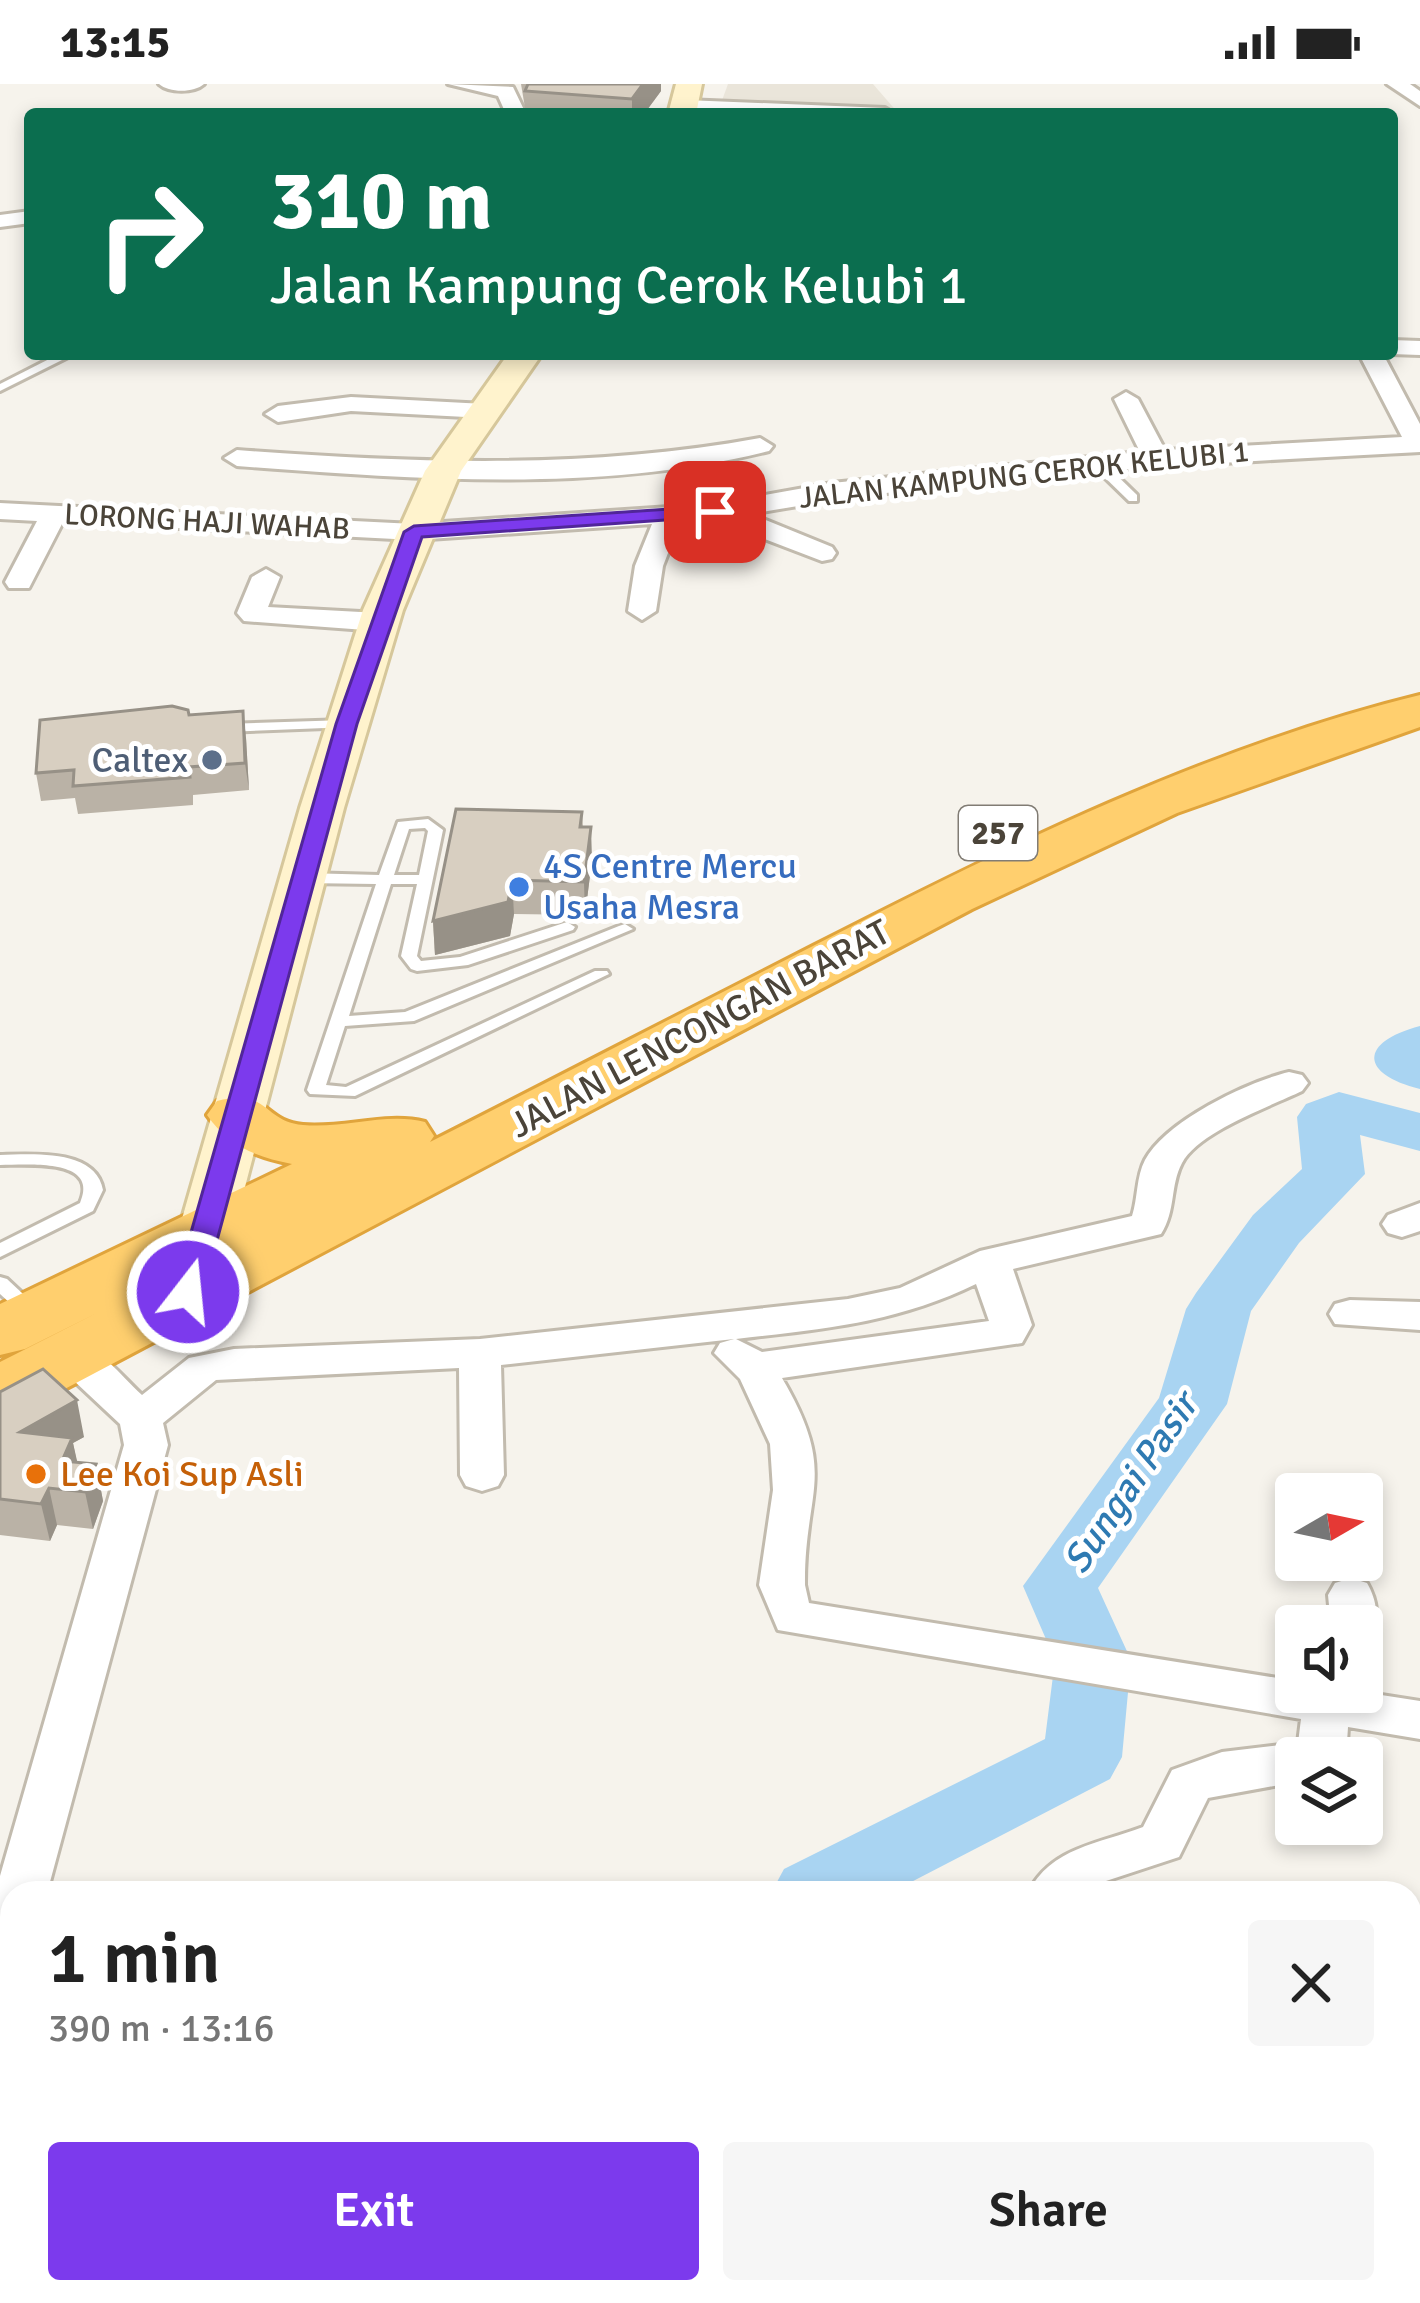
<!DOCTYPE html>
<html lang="en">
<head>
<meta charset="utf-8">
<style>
	:root { --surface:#fff; --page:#f6f6f6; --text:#222; --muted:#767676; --accent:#7c3aed }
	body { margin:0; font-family:Signika,sans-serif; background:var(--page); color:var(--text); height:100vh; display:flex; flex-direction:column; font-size:45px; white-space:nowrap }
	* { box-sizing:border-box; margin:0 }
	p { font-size:39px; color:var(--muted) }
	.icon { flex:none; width:66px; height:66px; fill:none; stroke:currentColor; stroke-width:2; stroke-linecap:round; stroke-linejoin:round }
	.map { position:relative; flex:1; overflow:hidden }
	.sheet { position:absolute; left:0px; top:1797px; width:1422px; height:423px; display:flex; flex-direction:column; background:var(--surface); border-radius:36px 36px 0 0; box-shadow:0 6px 18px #0003 }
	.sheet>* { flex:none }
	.guide { position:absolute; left:24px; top:24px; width:1374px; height:252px; border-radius:12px; box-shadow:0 6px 18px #0003; background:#0b6e4f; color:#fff; overflow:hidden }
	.needle { width:78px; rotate:81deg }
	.fabs { position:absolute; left:1275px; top:1389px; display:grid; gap:24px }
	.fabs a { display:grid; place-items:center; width:108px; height:108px; border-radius:12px; background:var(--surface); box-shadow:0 6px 18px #0003; font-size:60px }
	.pin { position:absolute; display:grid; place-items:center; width:102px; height:102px; color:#fff; margin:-51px; border-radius:24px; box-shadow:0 6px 18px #0006 }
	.me { position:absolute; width:132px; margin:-66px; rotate:16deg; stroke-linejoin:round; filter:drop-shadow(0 0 9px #0008) }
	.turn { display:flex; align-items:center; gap:42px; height:252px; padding:0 48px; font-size:54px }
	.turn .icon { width:156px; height:156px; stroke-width:2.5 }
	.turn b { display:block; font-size:84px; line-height:102px }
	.round { display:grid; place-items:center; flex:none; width:126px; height:126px; border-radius:12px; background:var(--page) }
	.headline { display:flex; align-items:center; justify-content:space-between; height:204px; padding:0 48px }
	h1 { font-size:72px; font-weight:600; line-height:90px }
	.action { display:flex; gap:24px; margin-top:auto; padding:24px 48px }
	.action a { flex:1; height:138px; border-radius:12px; background:var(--accent); color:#fff; font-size:48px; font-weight:600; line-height:138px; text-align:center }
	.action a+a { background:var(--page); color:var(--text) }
	.status { display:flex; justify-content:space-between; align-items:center; height:84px; padding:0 60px; background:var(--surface); direction:ltr }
	.status svg { height:33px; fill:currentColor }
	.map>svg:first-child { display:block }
</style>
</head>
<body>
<div class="status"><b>13:15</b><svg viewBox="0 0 49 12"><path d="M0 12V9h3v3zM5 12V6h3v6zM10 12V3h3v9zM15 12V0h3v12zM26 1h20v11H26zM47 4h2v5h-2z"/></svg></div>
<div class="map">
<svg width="1420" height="2219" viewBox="0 0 1420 2219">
	<rect width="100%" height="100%" fill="#f6f3ec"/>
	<path fill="#eae5da" d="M728,0H873L899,30H717Z"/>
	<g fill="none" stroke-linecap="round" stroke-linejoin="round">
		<g fill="#a9d4f2" fill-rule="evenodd">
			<path d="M1420,942V1005C1359,990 1359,958 1420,942Z"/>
			<path d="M1339,1008L1420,1029V1067L1360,1051L1365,1090L1299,1159L1251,1227L1227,1320L1098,1504L1131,1576L1122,1673L1110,1695L890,1809H771L784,1785L1045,1655L1055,1576L1023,1502L1159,1314L1186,1225L1196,1209L1253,1131L1302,1085L1297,1033L1306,1020Z"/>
			<path d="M797,2208H891L895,2219H799Z"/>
		</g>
		<g stroke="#c2bbae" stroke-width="6">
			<g id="lane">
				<path d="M59,270H74L0,307V300Z"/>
				<path d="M1092,375H1100L1137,411V417H1129L1092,381Z"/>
				<path d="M346,636L351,637V643L225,648L218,644L225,640Z"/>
				<path d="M428,735L443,746L417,872L421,877L460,873L567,838L575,843L573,846L468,881L417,887L411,885L401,872L417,800H391L349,932L405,928L619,842L625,840L633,845L414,937L345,942L326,1001L346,1003L595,887H607L609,890L355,1012L310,1010L307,1006L376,800L304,799L296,794L304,789L379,791L398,738ZM425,744L428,747L419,791H394L409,745Z"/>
				<path d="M0,1071C33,1070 96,1065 103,1106L93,1127L0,1173V1159L80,1119C100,1074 28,1081 0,1081Z"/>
				<path d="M0,1193L7,1195L37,1223L39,1227L37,1231H23L0,1210Z"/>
			</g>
		</g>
		<g stroke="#c2bbae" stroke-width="6">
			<g id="street">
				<path d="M159,0H204C194,9 169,9 159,0Z"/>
				<path d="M448,0L513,3L526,30H506L498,12Z"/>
				<path d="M1387,0H1410L1420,7V22Z"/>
				<path d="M685,16L885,24L895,30L678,26L675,22Z"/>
				<path d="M30,127V139L0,143V131Z"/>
				<path d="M1392,256L1420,257V271L1391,270Z"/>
				<path d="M1359,270H1383L1420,340V368C1196,380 972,390 751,430L832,463L836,469L832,475L822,477L715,436L680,438L663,482L656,527L642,536L628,527L635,482L652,440L414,456L63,438L29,504H9L5,498L37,437L0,435V419L414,440L715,420L832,399L1140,368L1114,315L1126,308L1138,315L1165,366L1402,353Z"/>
				<path d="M351,313L485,320L497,327L485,334L351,327L278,338L265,330L278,322Z"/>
				<path d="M760,354L773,362L769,367C597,410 412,395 237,382L224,374L237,366C413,379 586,386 760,354Z"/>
				<path d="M266,485L280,493L268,523L379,529L393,538L379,547L244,537L237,529L252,493Z"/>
				<path d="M1289,988L1302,991L1308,999L1302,1007C1271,1022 1198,1048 1182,1079C1170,1101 1176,1127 1161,1150L1013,1185L1032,1241L1022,1259L782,1294C839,1391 804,1405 805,1501L809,1519L1296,1597V1608H1362L1420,1617V1655L1348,1643L1346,1674H1296V1698L1208,1714L1179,1773L1106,1797L1086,1809H1028C1051,1763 1099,1760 1143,1743L1172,1686L1222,1668L1298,1659L1301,1635L778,1546L759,1501L773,1406L770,1360L740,1295L714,1269L720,1259L734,1255L501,1281L504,1391L498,1402L482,1407L466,1402L460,1391L459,1284L216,1296L163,1339L168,1361L47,1809H12V1902L0,1907V1792L124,1361L120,1340L56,1280L50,1270L56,1260C91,1250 118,1289 142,1311L189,1274L234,1265L480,1255L848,1215L900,1204L980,1167L1132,1132C1138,1114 1136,1093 1145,1076C1166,1037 1247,998 1289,988ZM976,1200L989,1237L762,1268L736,1255C823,1245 896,1239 976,1200Z"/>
				<path d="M1420,1119V1147L1402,1153L1388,1149L1382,1140L1388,1131Z"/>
				<path d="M1350,1216L1420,1218V1246L1335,1240L1329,1230L1335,1220Z"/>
				<path d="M1351,1494L1367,1499C1377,1516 1380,1537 1371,1554L1362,1557V1542H1331L1328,1511L1335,1499Z"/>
				<path d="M315,2208H379L375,2219H311Z"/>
			</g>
		</g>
		<g stroke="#d6c79b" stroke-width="6">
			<g id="secondary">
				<path d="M676,0H702L696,30H668Z"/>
				<path d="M508,270H542L461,387L403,526L344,724L223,1187L215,1200L195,1205L175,1200L167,1187L300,724L363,526L425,387Z"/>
			</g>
		</g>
		<g stroke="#e0a43c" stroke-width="6">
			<path id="highway" d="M1420,611V643L1177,729L972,825L25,1326L0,1334V1278L97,1229L25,1265L0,1271V1220L292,1080C256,1073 228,1062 207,1031L217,1017C270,1004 263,1038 303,1041C344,1045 386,1028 425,1038L434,1052L430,1058C558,993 685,927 813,862C1006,763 1208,663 1420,611Z"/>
		</g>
		<use href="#lane" fill="#fff" fill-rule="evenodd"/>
		<use href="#street" fill="#fff" fill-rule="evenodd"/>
		<use href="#secondary" fill="#fff3cd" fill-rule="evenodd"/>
		<use href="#highway" fill="#ffcf6e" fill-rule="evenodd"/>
	</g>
	<g fill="#bab2a6">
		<path d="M521,0H661V7L644,30H526Z"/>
		<path d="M189,631L246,654L249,706L193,711V721L78,730L75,714L41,717L36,689Z"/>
		<path d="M582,728L583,743L592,776L585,831L514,830L510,852L435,871L433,837Z"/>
		<path d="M0,1308L84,1353L73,1359L77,1379L96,1380L103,1417L93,1445L57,1441L50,1457L0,1451Z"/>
	</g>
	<g fill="#979187">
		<path d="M643,0H661V7L644,30H632V15Z"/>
		<path d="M243,627L246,654L249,706L245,679Z"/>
		<path d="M591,743L592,776L585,831L584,798Z"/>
		<path d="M512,796L514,830L510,852L435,871L433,837Z"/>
		<path d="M77,1316L84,1353L73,1359L80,1390L20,1348Z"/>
		<path d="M96,1380L103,1417L93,1445L85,1408Z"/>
		<path d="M49,1404L57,1441L50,1457L41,1420Z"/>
	</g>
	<g fill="#d8cfc1" stroke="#979187" stroke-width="3">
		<path d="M528,0H643L632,15L525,7Z"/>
		<path d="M172,622L188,626L189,631L243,627L245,679L189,683L190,693L73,702L74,686L36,689L40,636Z"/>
		<path d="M456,725L582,728L580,743H591L584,798L512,796L508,818L433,837Z"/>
		<path d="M43,1285L77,1316L20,1348L72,1354L62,1377L96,1380L85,1408L49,1404L41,1420L0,1415V1308Z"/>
	</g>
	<path fill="#7c3aed" stroke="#51269a" stroke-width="3" d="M715,422L725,428L722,432L422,453L357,640L203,1208L188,1218L178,1215L174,1208L336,640L404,448L414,442Z"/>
	<circle fill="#5c6f8a" stroke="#fff" stroke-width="4.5" cx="212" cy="676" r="12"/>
	<circle fill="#3f7fe0" stroke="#fff" stroke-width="4.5" cx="519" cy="803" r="12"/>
	<circle fill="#e8710a" stroke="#fff" stroke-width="4.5" cx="36" cy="1390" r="12"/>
	<g text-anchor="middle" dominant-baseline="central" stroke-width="10" stroke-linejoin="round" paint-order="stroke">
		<g font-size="30" fill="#4b4439" stroke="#fff">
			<text transform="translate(1024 391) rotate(-6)">JALAN KAMPUNG CEROK KELUBI 1</text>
			<text transform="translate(207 438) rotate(3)">LORONG HAJI WAHAB</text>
		</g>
		<rect fill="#fff" stroke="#817c74" stroke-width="3" x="959" y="722" width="78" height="54" rx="9"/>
		<g font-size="33" font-weight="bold" fill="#4b4439">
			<text x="998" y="749">257</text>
		</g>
		<g font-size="36" fill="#4e5e75" stroke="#fff" text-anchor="end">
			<text x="188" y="676">Caltex</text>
		</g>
		<g font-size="36" fill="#366cbe" stroke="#fff" text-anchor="start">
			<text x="543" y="782">4S Centre Mercu<tspan x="543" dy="41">Usaha Mesra</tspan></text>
		</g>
		<g font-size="36" fill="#4b4439" stroke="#fff">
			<text transform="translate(700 945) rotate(-28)">JALAN LENCONGAN BARAT</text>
		</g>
		<g font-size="36" fill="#c56008" stroke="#fff" text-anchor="start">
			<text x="60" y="1390">Lee Koi Sup Asli</text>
		</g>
		<g font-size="39" font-style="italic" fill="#2e7ab2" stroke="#fff">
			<text transform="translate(1130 1399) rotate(-56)">Sungai Pasir</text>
		</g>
	</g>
</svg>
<div class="fabs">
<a><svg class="needle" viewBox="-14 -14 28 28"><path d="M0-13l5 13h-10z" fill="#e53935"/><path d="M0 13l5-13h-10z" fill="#767676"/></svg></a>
<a><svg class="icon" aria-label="sound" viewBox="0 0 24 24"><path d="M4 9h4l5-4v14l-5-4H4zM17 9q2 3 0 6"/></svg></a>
<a><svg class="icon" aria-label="layers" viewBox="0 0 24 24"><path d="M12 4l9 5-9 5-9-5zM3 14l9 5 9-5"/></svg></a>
</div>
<div class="pin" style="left:715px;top:428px;background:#d93025"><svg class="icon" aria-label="arrive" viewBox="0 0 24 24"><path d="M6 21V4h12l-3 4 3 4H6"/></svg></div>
<svg class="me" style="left:188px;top:1208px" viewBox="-20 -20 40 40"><circle r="17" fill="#7c3aed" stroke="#fff" stroke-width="3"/><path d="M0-11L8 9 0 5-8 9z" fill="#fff"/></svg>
<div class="guide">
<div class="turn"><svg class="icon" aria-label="right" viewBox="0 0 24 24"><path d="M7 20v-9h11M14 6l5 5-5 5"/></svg><div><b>310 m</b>Jalan Kampung Cerok Kelubi 1</div></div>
</div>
<section class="sheet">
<div class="headline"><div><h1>1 min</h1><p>390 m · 13:16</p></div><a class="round"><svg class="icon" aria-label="close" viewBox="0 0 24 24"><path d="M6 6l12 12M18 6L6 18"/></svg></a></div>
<div class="action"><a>Exit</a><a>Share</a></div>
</section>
</div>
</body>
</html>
